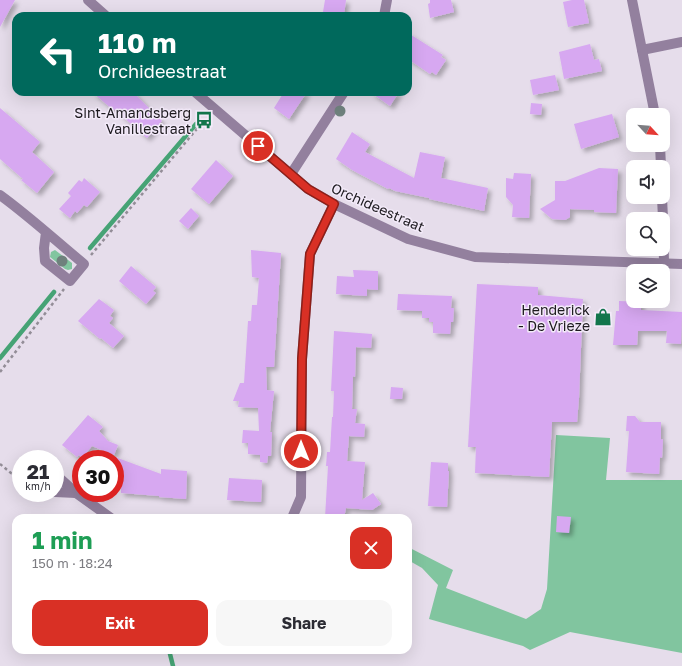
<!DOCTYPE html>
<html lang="en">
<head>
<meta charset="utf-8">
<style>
	:root { --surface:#fff; --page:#f7f7f7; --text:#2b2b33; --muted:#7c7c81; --accent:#d93025 }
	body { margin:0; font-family:"Golos Text",sans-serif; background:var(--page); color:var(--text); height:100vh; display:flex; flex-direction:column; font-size:15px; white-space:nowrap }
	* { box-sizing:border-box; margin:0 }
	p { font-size:13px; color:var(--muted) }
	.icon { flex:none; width:22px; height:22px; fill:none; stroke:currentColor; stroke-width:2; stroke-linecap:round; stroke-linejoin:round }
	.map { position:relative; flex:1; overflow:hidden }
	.panel { position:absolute; left:12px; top:514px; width:400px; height:140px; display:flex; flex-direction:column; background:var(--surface); border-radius:12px; box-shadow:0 4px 16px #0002 }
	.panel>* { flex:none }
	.guide { position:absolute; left:12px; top:12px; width:400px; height:84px; border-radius:12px; box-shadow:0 4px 16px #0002; background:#00695c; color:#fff; overflow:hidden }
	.needle { width:26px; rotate:116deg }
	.controls { position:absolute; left:626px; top:108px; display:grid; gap:8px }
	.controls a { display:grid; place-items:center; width:44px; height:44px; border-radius:8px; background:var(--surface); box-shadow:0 4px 16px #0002; font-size:20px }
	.speed { position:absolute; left:12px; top:450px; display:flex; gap:8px; font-size:20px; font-weight:700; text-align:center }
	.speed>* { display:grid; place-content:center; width:52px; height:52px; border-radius:50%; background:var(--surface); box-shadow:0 4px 16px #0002; line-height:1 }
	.speed small { font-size:10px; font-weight:400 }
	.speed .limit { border:6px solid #d22; background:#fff; color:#111 }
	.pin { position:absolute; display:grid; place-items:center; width:34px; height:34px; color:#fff; margin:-17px; border:2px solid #fff; border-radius:50%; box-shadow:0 1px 4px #0007 }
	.me { position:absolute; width:44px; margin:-22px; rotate:0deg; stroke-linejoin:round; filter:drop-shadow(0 0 3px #0008) }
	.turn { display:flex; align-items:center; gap:14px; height:84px; padding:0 20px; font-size:18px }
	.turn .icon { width:52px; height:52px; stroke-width:2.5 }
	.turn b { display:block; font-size:28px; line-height:34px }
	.round { display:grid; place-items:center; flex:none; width:42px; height:42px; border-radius:12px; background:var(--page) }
	.head { display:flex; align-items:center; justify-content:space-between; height:68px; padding:0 20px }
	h1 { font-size:24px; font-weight:700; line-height:30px; color:#1e9e55 }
	.button { display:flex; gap:8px; margin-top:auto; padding:8px 20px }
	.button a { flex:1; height:46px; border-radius:12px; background:var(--accent); color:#fff; font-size:16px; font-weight:700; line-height:46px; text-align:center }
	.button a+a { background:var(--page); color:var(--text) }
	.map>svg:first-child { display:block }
</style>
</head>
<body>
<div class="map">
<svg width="682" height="666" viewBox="0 0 682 666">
	<defs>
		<filter id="shadow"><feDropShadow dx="3.5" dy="3.5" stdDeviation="2" flood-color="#0004"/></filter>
	</defs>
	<rect width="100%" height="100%" fill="#e6ddeb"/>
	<g fill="#81c59f">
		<path d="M55,250L72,263V269L68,270L65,269L50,257L51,252Z"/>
		<path d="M556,435L610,438L606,480H682V653L570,632L530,650L523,646L429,619L438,585L422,568L408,560V547L453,570L446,588L526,619L541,609L547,589Z"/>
	</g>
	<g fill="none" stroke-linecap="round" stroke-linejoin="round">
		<g stroke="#46a375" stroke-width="4.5">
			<path d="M90,248L196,124"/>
			<path d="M0,358L54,292"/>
			<path d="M169,650L173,666"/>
		</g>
	</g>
	<g fill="#d7a8f1" filter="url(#shadow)">
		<path d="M0,0H15L0,27Z"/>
		<path d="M325,0H346L344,15L323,12Z"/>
		<path d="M430,0H451L454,12L430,18L428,4L430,3Z"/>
		<path d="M572,0H584L589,23L568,27L563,2Z"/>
		<path d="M408,33L443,55L441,57L446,60L436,75L432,72L430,74L408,59Z"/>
		<path d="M590,44L594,60L599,59L602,71L564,79L559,52Z"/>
		<path d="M555,75L559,90L533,95L530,80Z"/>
		<path d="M92,92H133L162,121L147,138L114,109L113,110Z"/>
		<path d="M284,92H307L289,119L274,108Z"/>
		<path d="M370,92H399L390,106Z"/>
		<path d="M531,103L542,104L541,115L530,114Z"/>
		<path d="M0,108L40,142L32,152L54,172L37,193L21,180L23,179L0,159Z"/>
		<path d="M612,114L619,137L581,149L574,124Z"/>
		<path d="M352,132L370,144L365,152L414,178L420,152L445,157L441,178L488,188L484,211L429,199V198L395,191L389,188L388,189L352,170L336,159Z"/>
		<path d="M216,160L233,176L209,204L191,189Z"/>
		<path d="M599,168L618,169L616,213L594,212V210L570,209V217L565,220L552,219L540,209L555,200V181H565Z"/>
		<path d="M514,173L531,174L529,218L512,217L513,205L506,197V178L513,179Z"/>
		<path d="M84,178L100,192L87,207L84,205L77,213L75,211L70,218L59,209L71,196L68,193L79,180L82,182Z"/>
		<path d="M191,208L199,216L188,229L179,221Z"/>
		<path d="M251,250L281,253L274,367H266L267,390L274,391L270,432H272L271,456H268L267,463L260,462V455L248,454V443H242L243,430L259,431L258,408L238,407L239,401H233L240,383H244L248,321H251L252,305H257L259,278L252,277Z"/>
		<path d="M131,266L156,287L153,291L156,293L146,304L119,281Z"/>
		<path d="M353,270L378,271V290L367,289V296L336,294L337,276L354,277Z"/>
		<path d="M477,284L538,287V295L583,299L579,398L577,422H552L549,477L475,473L476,447H468Z"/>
		<path d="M398,294L452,296L451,308H454L453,322H451L450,334L433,333V322H429V318H422V311L397,310Z"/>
		<path d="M99,299L114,310L110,316L113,318L109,323L124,336L113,348L101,338L100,339L78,321Z"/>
		<path d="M619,301L641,302V310L682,312L681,344L666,343L667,331H638L637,345H613L616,311H619Z"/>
		<path d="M334,331L372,334L371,348L356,347L355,377L353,376L352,409H357L355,423L365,424L364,437L349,436L347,461L365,462L362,500L373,493L381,504L372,510L346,508L344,518H325L328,466H326L327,452H330L332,417H333L334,391H331Z"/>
		<path d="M391,387L403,388L402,399H390Z"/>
		<path d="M88,415L103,427L99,431L108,441L118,445L114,455L92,446L82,458L79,455L77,457L62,445Z"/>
		<path d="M627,416H635L640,422H661V440L663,439L662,458L660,457L659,474L626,472L629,431H626Z"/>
		<path d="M115,457L161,474V469L187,471L186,499L159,497V496L121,493V486L118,476L115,475Z"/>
		<path d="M431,462L448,463V471H449L447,507L428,506Z"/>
		<path d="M229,478L262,480L261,502L227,500Z"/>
		<path d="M557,516L571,517L569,533L556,532Z"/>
	</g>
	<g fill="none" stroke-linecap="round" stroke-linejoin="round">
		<g stroke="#938d97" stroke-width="2.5" stroke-dasharray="3 3" stroke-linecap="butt">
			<path d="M91,255L206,118"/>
			<path d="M0,372L64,289"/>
			<path d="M0,464L11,473L21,475"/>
		</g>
		<g stroke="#93809e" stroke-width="10">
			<path d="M632,0L655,115"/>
			<path d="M384,16L387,0"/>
			<path d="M642,50L682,42"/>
			<path d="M660,145L661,167"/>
			<path d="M291,174L344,92"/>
			<path d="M0,195C29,216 56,241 84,264L70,281L45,261L44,248L46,232"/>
			<path d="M662,197L663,219"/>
			<path d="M663,219L664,263"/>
			<path d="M55,474L76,493L111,518"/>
			<path d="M55,492L76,493"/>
			<path d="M292,518L301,497L302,359L310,254L334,204"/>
		</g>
		<g stroke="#93809e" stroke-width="10">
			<path d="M88,0L106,16"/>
			<path d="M195,92L308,189L334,204L408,239L475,257L682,264"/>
		</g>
	</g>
	<g fill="#6f817d">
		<circle cx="340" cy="111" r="5.5"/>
		<circle cx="62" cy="261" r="5.5"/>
	</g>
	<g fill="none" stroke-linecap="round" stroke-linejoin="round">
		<g stroke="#8d1f18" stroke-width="10">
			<path id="route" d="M258,146L308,189L334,204L310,254L302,359L301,451"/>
		</g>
		<use href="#route" stroke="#d93025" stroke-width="7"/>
	</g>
	<defs>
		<g id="bus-bare" transform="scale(1.38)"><path d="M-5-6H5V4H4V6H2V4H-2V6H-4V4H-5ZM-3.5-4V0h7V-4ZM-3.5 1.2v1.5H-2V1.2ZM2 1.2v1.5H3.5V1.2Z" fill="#12754c" stroke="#f3eaf9" stroke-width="2.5" paint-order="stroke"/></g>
		<g id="shop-bare" transform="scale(1.38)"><path d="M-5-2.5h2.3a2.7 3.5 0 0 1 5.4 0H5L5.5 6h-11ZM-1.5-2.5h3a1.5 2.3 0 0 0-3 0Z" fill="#12754c" stroke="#f3eaf9" stroke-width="2.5" paint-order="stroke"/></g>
	</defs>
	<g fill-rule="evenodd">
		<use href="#bus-bare" x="204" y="120"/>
		<use href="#shop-bare" x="603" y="317"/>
	</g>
	<g text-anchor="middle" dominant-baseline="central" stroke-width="3" stroke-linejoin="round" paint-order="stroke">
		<g font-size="14" fill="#1d1a1f" stroke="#f3eaf9" text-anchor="end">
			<text x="191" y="112">Sint-Amandsberg<tspan x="191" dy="16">Vanillestraat</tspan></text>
			<text x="590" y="309">Henderick<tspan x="590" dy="16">- De Vrieze</tspan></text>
		</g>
		<g font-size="14" fill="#1d1a1f" stroke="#f3eaf9">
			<text transform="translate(378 207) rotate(24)">Orchideestraat</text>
		</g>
	</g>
</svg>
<div class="controls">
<a><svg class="needle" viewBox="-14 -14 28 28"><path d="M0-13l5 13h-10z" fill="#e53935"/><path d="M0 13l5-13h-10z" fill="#7c7c81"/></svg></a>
<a><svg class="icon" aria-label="sound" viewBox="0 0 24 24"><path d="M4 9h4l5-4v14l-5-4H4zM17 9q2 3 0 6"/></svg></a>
<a><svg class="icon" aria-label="search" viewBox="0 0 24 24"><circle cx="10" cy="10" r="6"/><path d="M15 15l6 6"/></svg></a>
<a><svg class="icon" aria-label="layers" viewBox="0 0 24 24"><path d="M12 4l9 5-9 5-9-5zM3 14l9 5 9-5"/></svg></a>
</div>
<div class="speed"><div>21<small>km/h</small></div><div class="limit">30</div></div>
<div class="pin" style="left:258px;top:146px;background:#d93025"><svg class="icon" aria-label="arrive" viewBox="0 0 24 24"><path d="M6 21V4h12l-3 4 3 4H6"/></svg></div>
<svg class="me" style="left:301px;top:451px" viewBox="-20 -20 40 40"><circle r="17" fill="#d93025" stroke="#fff" stroke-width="3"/><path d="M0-11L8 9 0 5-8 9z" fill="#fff"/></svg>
<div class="guide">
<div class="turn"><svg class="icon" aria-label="left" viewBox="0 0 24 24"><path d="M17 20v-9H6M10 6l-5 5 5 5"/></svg><div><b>110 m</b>Orchideestraat</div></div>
</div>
<section class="panel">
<div class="head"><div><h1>1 min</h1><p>150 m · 18:24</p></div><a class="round" style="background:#d93025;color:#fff"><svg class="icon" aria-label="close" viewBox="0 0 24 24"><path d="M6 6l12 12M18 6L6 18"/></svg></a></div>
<div class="button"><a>Exit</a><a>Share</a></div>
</section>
</div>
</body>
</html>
